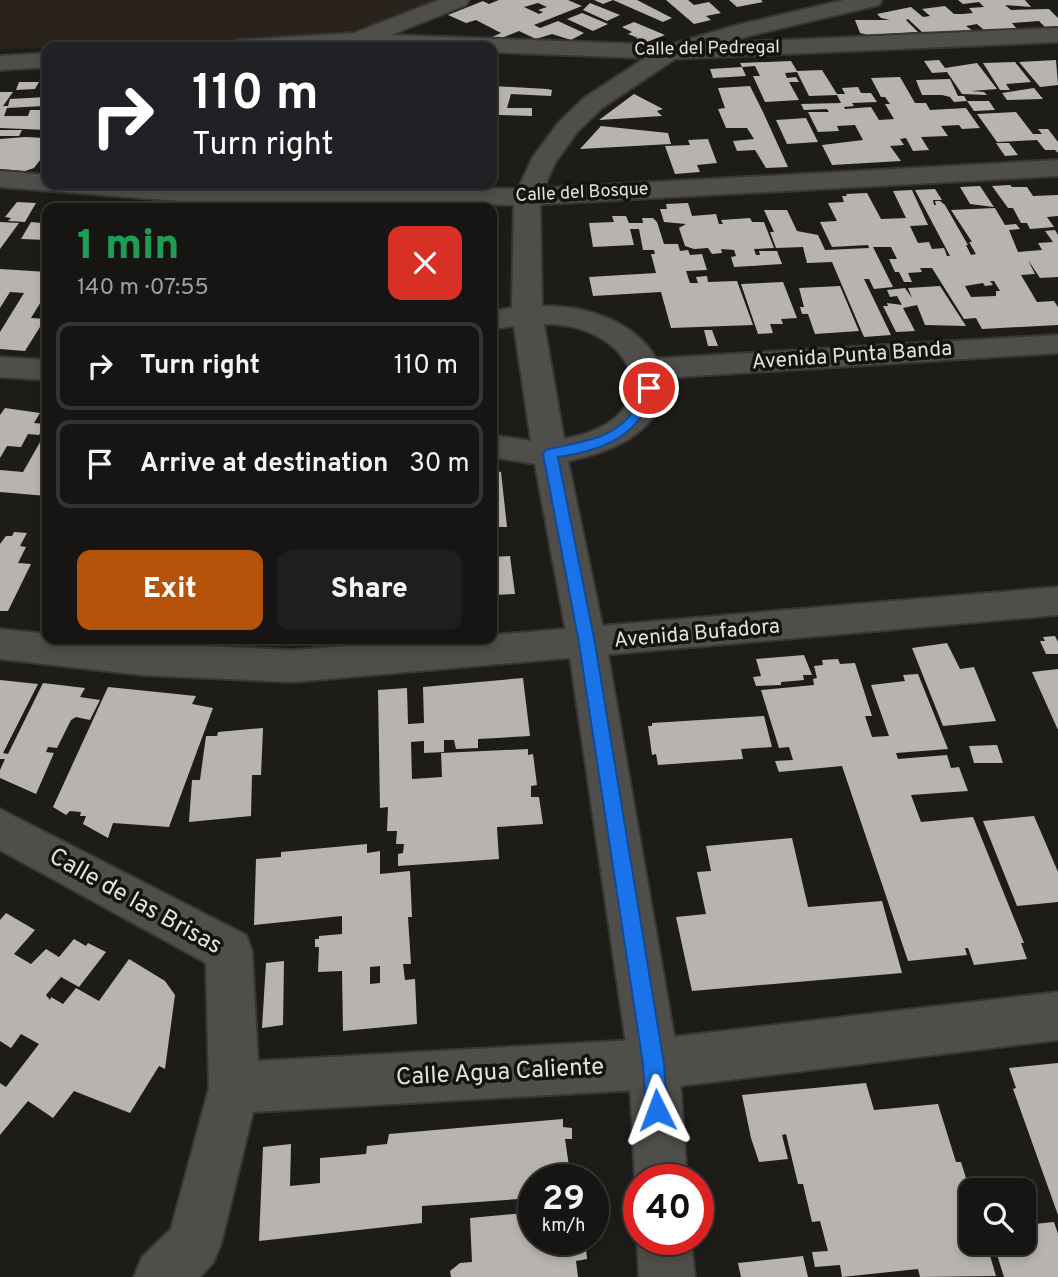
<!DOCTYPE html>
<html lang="en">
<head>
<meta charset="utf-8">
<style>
	:root { --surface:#161513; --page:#1f1e1c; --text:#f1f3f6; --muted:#9e9fa0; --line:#353433; --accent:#b45309 }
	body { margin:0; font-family:Overpass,sans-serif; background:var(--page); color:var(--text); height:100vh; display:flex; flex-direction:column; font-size:26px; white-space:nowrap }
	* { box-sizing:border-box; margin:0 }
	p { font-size:23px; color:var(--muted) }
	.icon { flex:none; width:38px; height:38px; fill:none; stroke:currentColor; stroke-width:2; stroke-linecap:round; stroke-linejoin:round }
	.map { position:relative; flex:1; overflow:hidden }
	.panel { position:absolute; left:42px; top:203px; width:455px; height:441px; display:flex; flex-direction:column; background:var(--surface); border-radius:14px; box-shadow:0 4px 10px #0003,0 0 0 2px var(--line) }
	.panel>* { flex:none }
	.hud { position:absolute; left:42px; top:42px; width:455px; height:147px; border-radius:14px; box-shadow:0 4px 10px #0003,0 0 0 2px var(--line); background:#202124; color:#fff; overflow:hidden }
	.controls { position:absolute; left:959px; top:1178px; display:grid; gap:14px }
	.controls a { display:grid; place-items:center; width:77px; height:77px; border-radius:14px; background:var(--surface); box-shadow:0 4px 10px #0003,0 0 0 2px var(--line); font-size:35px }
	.speed { position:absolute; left:518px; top:1164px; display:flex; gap:14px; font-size:35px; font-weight:700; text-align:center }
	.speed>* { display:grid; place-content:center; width:91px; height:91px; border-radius:50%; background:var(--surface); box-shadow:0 4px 10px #0003,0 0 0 2px var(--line); line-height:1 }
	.speed small { font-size:18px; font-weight:400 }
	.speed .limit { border:10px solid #d22; background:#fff; color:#111 }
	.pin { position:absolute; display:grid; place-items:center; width:60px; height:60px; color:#fff; margin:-30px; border:4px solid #fff; border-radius:50%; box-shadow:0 2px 7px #0007 }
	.me { position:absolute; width:77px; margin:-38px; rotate:357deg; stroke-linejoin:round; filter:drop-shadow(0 0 5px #0008) }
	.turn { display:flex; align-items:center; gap:24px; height:147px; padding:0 35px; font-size:32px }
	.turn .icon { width:91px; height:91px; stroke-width:2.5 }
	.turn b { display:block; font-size:49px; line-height:60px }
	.round { display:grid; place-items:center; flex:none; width:74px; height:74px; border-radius:14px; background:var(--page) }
	.overview { display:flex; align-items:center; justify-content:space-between; height:119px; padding:0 35px }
	h1 { font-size:42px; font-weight:800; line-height:52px; color:#1e9e55 }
	.cta { display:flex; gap:14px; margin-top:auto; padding:14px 35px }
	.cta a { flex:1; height:80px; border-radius:14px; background:var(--accent); color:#fff; font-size:28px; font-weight:800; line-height:80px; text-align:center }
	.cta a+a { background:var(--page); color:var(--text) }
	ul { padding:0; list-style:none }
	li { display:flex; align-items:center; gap:21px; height:88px; margin:0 14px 10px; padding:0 21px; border:4px solid var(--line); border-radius:14px }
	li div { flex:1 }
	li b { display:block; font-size:26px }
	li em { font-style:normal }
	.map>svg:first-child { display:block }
</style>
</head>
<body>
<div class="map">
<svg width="1058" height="1277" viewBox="0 0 1058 1277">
	<rect width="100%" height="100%" fill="#1e1c19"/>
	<path fill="#29231c" d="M0,0H459L342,43L0,49Z"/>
	<g fill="#b7b4b0" fill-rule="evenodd">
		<path d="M499,0H568L582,6L534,25L540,28L558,21L584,33L571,40L552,34L536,39L519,31L504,37H492L501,33L476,20L466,23L448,15L483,1L489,4ZM538,3L547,7L538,10L543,12L539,14L524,7Z"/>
		<path d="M594,0H637L672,18L663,22L613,0L603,4Z"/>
		<path d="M666,0H688L694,5L709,2L721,13L706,16L711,20L694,24Z"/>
		<path d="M729,0H761L763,2L737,7Z"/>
		<path d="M958,0H1025L1031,7L1005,5L1011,10L1049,9L1058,18V26L1045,27L1039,21L1012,23L1017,29L984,30L977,24L966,26L973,31L940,33L922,32L908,19L906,20L918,32L868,35L860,33L855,20H890L881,18L877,14L911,7L923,17L930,16L922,9L945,6L954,14H963L973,13L969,8L984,7L979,2L963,4Z"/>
		<path d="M590,3L620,15L607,21L583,10Z"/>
		<path d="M582,13L608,24L593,31L567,19Z"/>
		<path d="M634,22L665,35L644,43L636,39L638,38L628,34L632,32L622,27Z"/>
		<path d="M939,60L945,68L977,63L997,89L971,91L984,92L987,95L962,94L947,72L932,73L924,61Z"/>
		<path d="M1056,60L1058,85L1040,87L1019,62Z"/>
		<path d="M791,61L797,71L822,70L837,94H845L842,88L858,87L861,93H871L877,102L852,103L854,106L844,107L845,109L871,107L879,120L894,119L885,104H890L885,97H881L871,78L900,77L915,103H926L930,110L966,108L980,128L962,129L959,125L941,126L948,136L921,137L929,150L913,151L906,138L900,139L904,145L890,146L901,161L832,165L822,145L863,140L855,125L837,126L839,131L818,132L808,112H829L827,109L804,110L801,104L841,103L837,95L809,96L797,72L785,73L787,78L796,77L799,82H789L799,100L765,102L753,76H760L755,66L742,67L740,63Z"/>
		<path d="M1015,62L1031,82L1006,84L1010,90H1000L983,63Z"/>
		<path d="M742,67L746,76L713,78L710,69Z"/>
		<path d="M950,79L958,96H964L967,101L954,102L950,97L942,95H922L916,80Z"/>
		<path d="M19,82H39L35,89L16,90Z"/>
		<path d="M492,86L547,89L552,90L551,96L511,94L507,108H532V116L498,115L496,123H492Z"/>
		<path d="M750,86L763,112L788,167L766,168L755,150L737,151L733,141L754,139L747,128H726L718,109L725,108L718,88Z"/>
		<path d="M1034,88L1043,99L1007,100L1002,93Z"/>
		<path d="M0,92H13L3,106H8L10,99L46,97L43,106L7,108L4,116H28L30,110H47V130L0,128Z"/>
		<path d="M634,94L663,109L657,111L662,116L599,120Z"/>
		<path d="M967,101H989L995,110L974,111Z"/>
		<path d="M1016,112L1033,134H1042L1038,129H1048L1058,142V153L1055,150H1045L1037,140L997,142L977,114Z"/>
		<path d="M806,118L818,142L787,144L776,120Z"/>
		<path d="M601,126L668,133L671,144L580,149Z"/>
		<path d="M0,130H22L19,136H0Z"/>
		<path d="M25,137L47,138V151L34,168L25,171L0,169V139Z"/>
		<path d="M708,139L717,163L697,165L700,172L675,174L665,146L690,145L688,140Z"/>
		<path d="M996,143H1009L1018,155L1005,156Z"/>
		<path d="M1010,185L1012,187H1027L1033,196L1058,195V216L1047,217L1054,227L1030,229L1027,223H1021L1013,208H1008L992,186Z"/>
		<path d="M980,186L994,207L970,204L960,187Z"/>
		<path d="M935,189L942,200H933L934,205H936L935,201H940L945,205L968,245H966L971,255L976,254L969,242H972L951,210L995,208L1005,225L1016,224L1020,229L1009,230L1018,252L1042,250L1038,243L1053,242L1045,231L1055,230L1058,235V277L1040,278L1028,260L1035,274L1021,275L1037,302L1054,301L1058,307V325L982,329L976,318L964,319L932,268H920L922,272L908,273L912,282H904L899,272H895L889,259H897L891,247H873L893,287L874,289L869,279H864L891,335L864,337L832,262L807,263L803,247L776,248L770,232H774L764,210H787L797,231L818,235L825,250L869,248L868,245L832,247L820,222L837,221L828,203L844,202L842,196H847L846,194L867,193L881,219L906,218L893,191L912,190L928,225L910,226L918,243L929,242L932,249L944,248L947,256H950L915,190ZM990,281H994L1000,291H996V296L971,297L965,286L983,283L985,286L993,285Z"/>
		<path d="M17,202L36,203L25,222L8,221L11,218L5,217Z"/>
		<path d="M688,203L692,216L716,214L719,224H723L721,220L750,218L752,222H764L774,248L754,249L756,255H760L759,251H777L782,264L734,267L731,257L736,256L734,250L721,249L722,253L712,254L708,248L694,249L685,246L679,228L686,224L664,222L660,209H667L666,204Z"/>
		<path d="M612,216H626L629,223H643L642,218H653L657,222L664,244H678L680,251L688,250L690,255L702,254L707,270L686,271L690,283H698L696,277L707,276L708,282L737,281L753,325L671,328L661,292L593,296L589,277L656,273L651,254H655L654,250H643L639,229H630L634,245L593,247L589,223L614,222Z"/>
		<path d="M44,218H47V240L21,239L31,222L41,223Z"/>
		<path d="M0,222L19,223L0,249Z"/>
		<path d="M0,269L47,272V292L31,318L45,319L25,351L0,349V332L24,293L10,292L0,308Z"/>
		<path d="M783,282L797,318L781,319L783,324H770L773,333L758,334L741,284Z"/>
		<path d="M840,286L859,331L815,334L808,314H802L800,307H804L799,288Z"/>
		<path d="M940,286L966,326L925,325L917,305L903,308L915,331L896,332L883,306H888L887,303L902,305L897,296L890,297L887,290L905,288L912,298L908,288Z"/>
		<path d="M704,330H712L718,346H708Z"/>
		<path d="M5,408L40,413L34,423L45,424L39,435L28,434L21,447L7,446L0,458V415Z"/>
		<path d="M47,430L45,476H47V496L0,492V470L23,472Z"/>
		<path d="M492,470L501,472L507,527H492Z"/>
		<path d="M14,532L27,533L20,546L26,547L18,563L31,564L8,611H0V544L6,536H12Z"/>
		<path d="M510,556L515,594L492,595V557Z"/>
		<path d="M1055,636L1058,642V654H1046L1040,641H1045L1043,637Z"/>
		<path d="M947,643L960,669L974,667L996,721L943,726L912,648Z"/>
		<path d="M804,655L812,675H803L804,680L781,682V685L756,686L753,677L761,676L756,659Z"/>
		<path d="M838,659L840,664L855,663L872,716H865L872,737L889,736L871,685L905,681L903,675L918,674L948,749L896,753L898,759L947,755L951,768L959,767L968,791L911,795L921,822L973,817L1024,943H1021L1027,959L974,965L968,948H965L967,955L908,961L842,766L779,772L775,761L793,760L789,747L779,748L761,690L814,685L813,679L817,678L814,666L823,665L822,660Z"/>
		<path d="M1058,669V730L1032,672Z"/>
		<path d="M523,678L530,736L478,739V748L456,749L454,740H444V752L424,753V741L411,742L412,779L442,777L441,753L528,749V755L533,754L537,785L531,786V797H539L543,824L497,827L499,859L398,866V854L403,853L404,844H396L397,831H387L388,807L380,808L378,690L407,688L408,724L424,723L423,687Z"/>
		<path d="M0,680L38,684L3,753L8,754L43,683L85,688L80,697L100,700L90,720L76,717L71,720L57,748L48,747L46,752L54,753L36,794L0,778V770L5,759H0Z"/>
		<path d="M108,687L196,696L192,704L213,708L169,827L113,823L108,838L83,824L86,816H80L81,812L70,811L66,815L53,807Z"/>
		<path d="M764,716L772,747L741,749L743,759L658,765L656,754L652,755L648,726H652V723Z"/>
		<path d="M263,728L261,775H252L251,816L189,822L192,780H200L206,736H217L218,732Z"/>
		<path d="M997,745L1003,763H974L969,746Z"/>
		<path d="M1034,816L1058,872V902L1017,906L983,821Z"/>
		<path d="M792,838L808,907L882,901L902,973L692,991L676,917L706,914L697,872L711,871L706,846Z"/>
		<path d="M367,844V853L380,851V874L410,871L412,917H408L411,964H403L405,980L415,979L417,1024L343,1031L342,971L318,972L319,947H315V939H319V936L342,934V916L254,925L256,859L281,857V852ZM380,966V983L370,984V967Z"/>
		<path d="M6,913L35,930L14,954L31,964L46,949L59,957L74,939L86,946L88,943L106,952L79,987L61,977L46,995L50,1000L51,997L63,1004L76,988L99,1001L129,959L165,981L175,995L165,1069L159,1066L130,1113L74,1091L53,1118L28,1101L0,1135V1083L6,1087L39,1044L21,1034L11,1048L0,1041V920Z"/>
		<path d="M284,961L283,1025L262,1028L266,963Z"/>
		<path d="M1058,1063V1215L1013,1089L1016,1088L1009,1068Z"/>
		<path d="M866,1083L874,1110L938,1104L956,1162H961L971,1194V1242H986L996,1276L920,1277L918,1269L842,1277L840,1265L815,1267L812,1252L828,1251L820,1221L812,1222L803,1184H798L786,1134L782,1135L788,1159L759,1162L751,1138L742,1095Z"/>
		<path d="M563,1119V1127L572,1128V1139H565L571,1180H534V1198L422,1206V1223L259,1241L263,1147L291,1144L290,1186L320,1183V1158L366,1154L367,1146L387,1144L389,1134Z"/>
		<path d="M534,1212V1239H585L587,1259L576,1261L578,1277H451L450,1271L460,1263L472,1262L470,1218Z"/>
		<path d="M1054,1222L1058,1234V1277H1004L993,1242H1024V1225Z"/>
		<path d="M803,1256L808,1277H741L738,1263Z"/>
	</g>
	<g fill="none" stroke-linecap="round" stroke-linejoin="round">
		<g stroke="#383635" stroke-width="4">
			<g id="minor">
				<path d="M439,0H469L466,5L391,35L670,45L1058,28V42L670,59L492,52V47H229L232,42L240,40L354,33Z"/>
				<path d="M47,53V67L0,70V56Z"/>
				<path d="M1058,160V176L527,205L180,201L0,187V171L47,175V184L527,189Z"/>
				<path d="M1058,335V353L646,379L635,376L630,369L635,362L646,359Z"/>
				<path d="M0,357L47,360V380L0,377Z"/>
				<path d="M1058,587V615L293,682L142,675L0,659V629L47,634V639L293,650L446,639H492V635Z"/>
				<path d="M0,809L246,935L252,951L258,1061L654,1039L1058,992V1040L654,1089L253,1112L221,1244L213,1263L200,1277H134L142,1257L171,1229L209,1088L206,963L0,850Z"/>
			</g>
		</g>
		<g stroke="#383635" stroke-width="4">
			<g id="tertiary">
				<path d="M844,0H882L879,5L752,35L678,57L602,108L577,132L555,163L540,197L542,306C671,305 723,431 568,461L606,643L679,1064L687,1180H639V1190L635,1180L629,1064L568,643L535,464L492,457V435L531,441L514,326L492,329V311L512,308L514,197L533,157L559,122L584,98L662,47L737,25ZM544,324C637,323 675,419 564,439Z"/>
				<path d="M639,1234V1239H691L695,1277H639L637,1239Z"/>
			</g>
		</g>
		<use href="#minor" fill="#504e4a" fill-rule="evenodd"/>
		<use href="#tertiary" fill="#504e4a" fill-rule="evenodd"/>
	</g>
	<path fill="#1a73e8" stroke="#114b97" stroke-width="2" d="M649,384L655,388C640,436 605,450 558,457L595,643L664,1064L667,1110L664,1118L657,1121L649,1118L646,1110L643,1064L579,643L543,454L545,450C578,442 618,440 636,406C640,399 641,391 644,385Z"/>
	<g text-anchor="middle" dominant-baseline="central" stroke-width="7" stroke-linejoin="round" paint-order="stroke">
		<g font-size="18" fill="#e3e1df" stroke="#141310">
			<text transform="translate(707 49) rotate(-1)">Calle del Pedregal</text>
			<text transform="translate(582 193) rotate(-3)">Calle del Bosque</text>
		</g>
		<g font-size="21" fill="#e3e1df" stroke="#141310">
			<text transform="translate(852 356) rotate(-4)">Avenida Punta Banda</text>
			<text transform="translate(697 634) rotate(-5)">Avenida Bufadora</text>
		</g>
		<g font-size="24" fill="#e3e1df" stroke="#141310">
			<text transform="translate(135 902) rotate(29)">Calle de las Brisas</text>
			<text transform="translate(500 1073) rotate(-3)">Calle Agua Caliente</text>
		</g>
	</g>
</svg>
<div class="controls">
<a><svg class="icon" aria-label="search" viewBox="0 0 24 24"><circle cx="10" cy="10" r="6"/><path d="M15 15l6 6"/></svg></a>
</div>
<div class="speed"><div>29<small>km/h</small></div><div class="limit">40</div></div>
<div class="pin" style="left:649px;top:388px;background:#d93025"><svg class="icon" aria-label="arrive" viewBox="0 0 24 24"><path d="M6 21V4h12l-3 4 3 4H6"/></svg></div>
<svg class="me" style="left:657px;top:1110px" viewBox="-20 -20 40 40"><path d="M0-17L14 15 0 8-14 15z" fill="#1a73e8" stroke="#fff" stroke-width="4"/></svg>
<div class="hud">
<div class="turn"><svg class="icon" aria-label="right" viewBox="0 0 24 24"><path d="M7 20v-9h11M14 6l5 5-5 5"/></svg><div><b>110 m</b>Turn right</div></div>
</div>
<section class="panel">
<div class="overview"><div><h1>1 min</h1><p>140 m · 07:55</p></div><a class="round" style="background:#d93025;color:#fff"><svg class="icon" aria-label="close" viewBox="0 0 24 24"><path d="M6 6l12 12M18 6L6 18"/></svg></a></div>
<ul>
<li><svg class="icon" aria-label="right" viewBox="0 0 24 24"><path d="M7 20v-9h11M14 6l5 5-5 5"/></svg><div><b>Turn right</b></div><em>110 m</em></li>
<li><svg class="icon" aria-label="arrive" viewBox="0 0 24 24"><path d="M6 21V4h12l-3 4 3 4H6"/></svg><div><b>Arrive at destination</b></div><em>30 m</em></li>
</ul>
<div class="cta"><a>Exit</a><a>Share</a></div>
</section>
</div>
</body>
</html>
